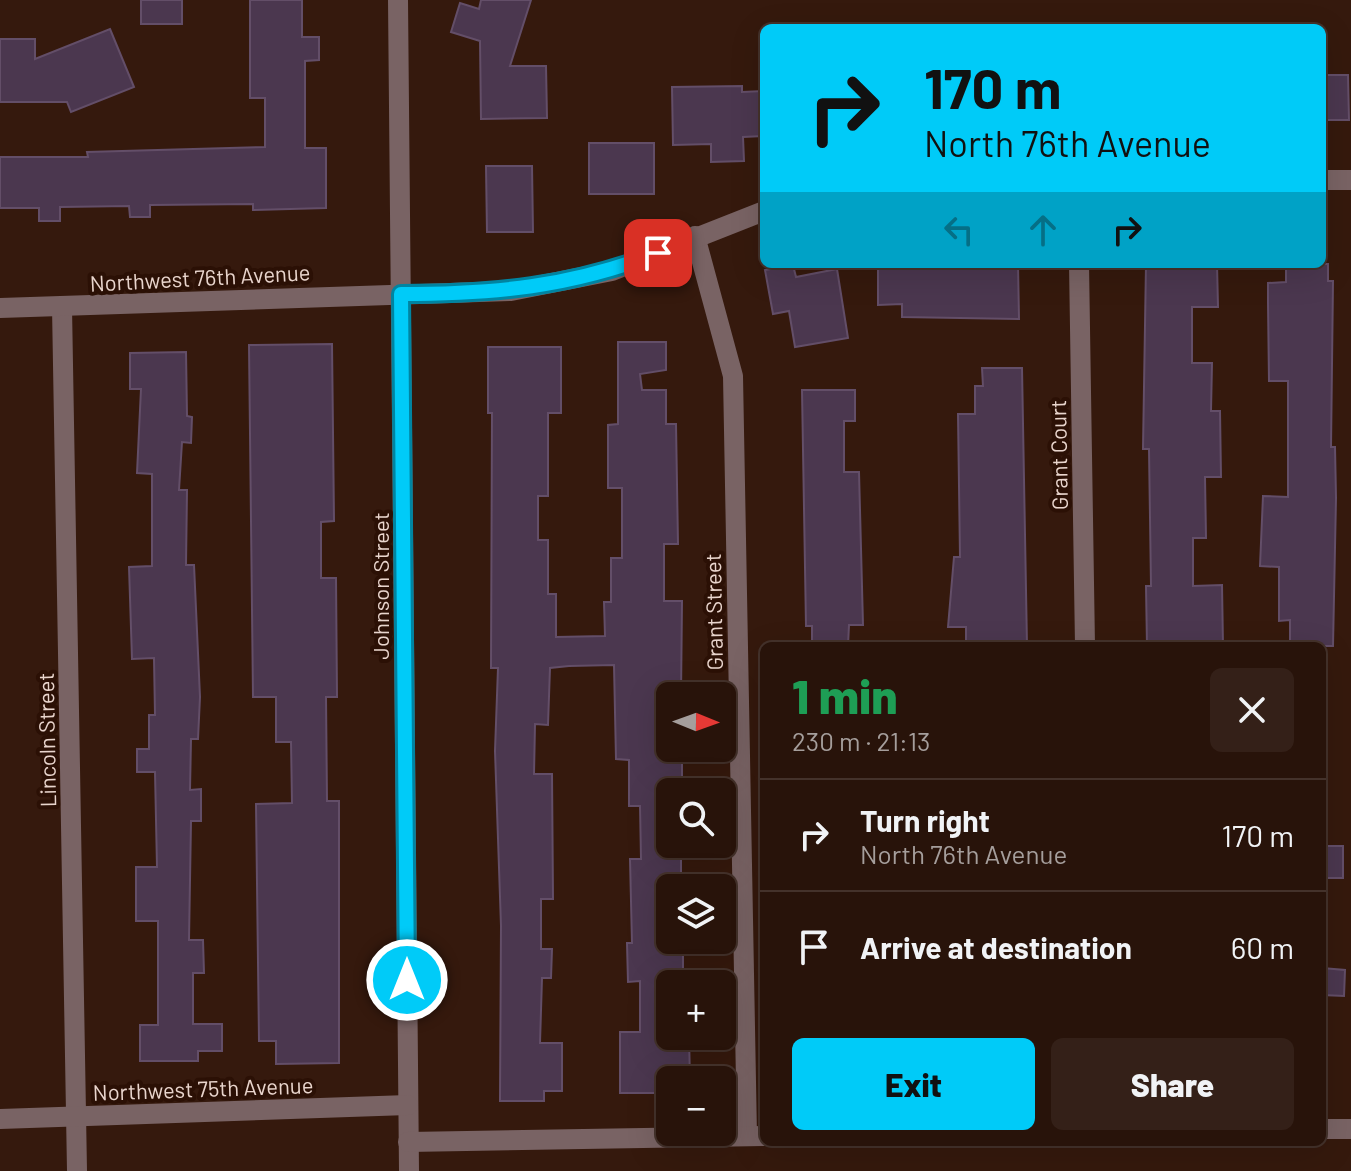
<!DOCTYPE html>
<html lang="en">
<head>
<meta charset="utf-8">
<style>
	:root { --surface:#28130a; --page:#342018; --text:#f1f3f6; --muted:#a59e9c; --line:#44322b; --accent:#00cbf8 }
	body { margin:0; font-family:Barlow,sans-serif; background:var(--page); color:var(--text); height:100vh; display:flex; flex-direction:column; font-size:30px; white-space:nowrap }
	* { box-sizing:border-box; margin:0 }
	p { font-size:26px; color:var(--muted) }
	.icon { flex:none; width:44px; height:44px; fill:none; stroke:currentColor; stroke-width:2; stroke-linecap:round; stroke-linejoin:round }
	.map { position:relative; flex:1; overflow:hidden }
	.sheet { position:absolute; left:760px; top:642px; width:566px; height:504px; display:flex; flex-direction:column; background:var(--surface); border-radius:12px; box-shadow:0 8px 32px #0002,0 0 0 2px var(--line) }
	.sheet>* { flex:none }
	.hud { position:absolute; left:760px; top:24px; width:566px; height:244px; border-radius:12px; box-shadow:0 8px 32px #0002,0 0 0 2px var(--line); background:#00cbf8; color:#111; overflow:hidden }
	.needle { width:52px; rotate:91deg }
	.buttons { position:absolute; left:656px; top:682px; display:grid; gap:16px }
	.buttons a { display:grid; place-items:center; width:80px; height:80px; border-radius:12px; background:var(--surface); box-shadow:0 8px 32px #0002,0 0 0 2px var(--line); font-size:40px }
	.pin { position:absolute; display:grid; place-items:center; width:68px; height:68px; color:#fff; margin:-34px; border-radius:16px; box-shadow:0 4px 12px #0006 }
	.me { position:absolute; width:88px; margin:-44px; rotate:0deg; stroke-linejoin:round; filter:drop-shadow(0 0 6px #0008) }
	.turn { display:flex; align-items:center; gap:28px; height:168px; padding:0 32px; font-size:36px }
	.turn .icon { width:104px; height:104px; stroke-width:2.5 }
	.turn b { display:block; font-size:56px; line-height:68px }
	.lanes { display:flex; align-items:center; height:76px; padding:0 32px; background:#0003; justify-content:center; gap:40px; direction:ltr }
	.lanes .off { opacity:.35 }
	.round { display:grid; place-items:center; flex:none; width:84px; height:84px; border-radius:12px; background:var(--page) }
	.overview { display:flex; align-items:center; justify-content:space-between; height:136px; padding:0 32px }
	h1 { font-size:48px; font-weight:800; line-height:60px; color:#1e9e55 }
	.button { display:flex; gap:16px; margin-top:auto; padding:16px 32px }
	.button a { flex:1; height:92px; border-radius:12px; background:var(--accent); color:#111; font-size:32px; font-weight:800; line-height:92px; text-align:center }
	.button a+a { background:var(--page); color:var(--text) }
	ul { padding:0; list-style:none }
	li { display:flex; align-items:center; gap:24px; height:112px; padding:0 32px; border-top:2px solid var(--line) }
	li div { flex:1 }
	li b { display:block; font-size:30px }
	li em { font-style:normal }
	.map>svg:first-child { display:block }
</style>
</head>
<body>
<div class="map">
<svg width="1351" height="1171" viewBox="0 0 1351 1171">
	<rect width="100%" height="100%" fill="#35190d"/>
	<g fill="#4b374f" stroke="#634e68" stroke-width="2">
		<rect x="141" y="0" width="41" height="24"/>
		<path d="M250,0H302V37H319V60L305,61V148H326V208L253,210V204L150,205V217H130L129,206L60,207V221H39V208H0V157H88L87,152L265,147V98H250Z"/>
		<path d="M481,0H531L510,66H546L547,118L481,119L480,41L451,32L460,3L479,9Z"/>
		<path d="M110,29L134,87L71,112L67,102H0V39H35V59Z"/>
		<path d="M1322,75H1348L1349,120H1322Z"/>
		<path d="M742,86V92L764,91V136L743,137L744,161L711,162V144L673,145L672,87Z"/>
		<rect x="589" y="143" width="65" height="51"/>
		<path d="M486,166H532L533,232H487Z"/>
		<path d="M878,264H1018L1019,319L902,317V304L878,305Z"/>
		<path d="M1146,264H1217L1218,307H1192V363H1212L1211,411H1220L1221,477H1205L1206,538H1193V586L1222,585L1223,646H1147L1146,586H1151L1149,449H1143Z"/>
		<path d="M1286,264H1328V281H1333L1331,447H1335L1336,498L1333,646H1290V620L1279,621V567L1260,566L1263,496L1288,497V381H1269L1268,303V283L1286,282Z"/>
		<path d="M793,265L796,277L837,269L848,338L795,347L789,311L773,314L765,270Z"/>
		<path d="M618,342H666V370L640,374L642,390H666V424H676L678,544H664V601H682L681,696H670V748H682V792H670V858H681V888H670V942H683V984H670V1036H689L690,1080H670V1093H620V1032H640V981L628,982L627,943H632L630,859H641L640,806H629V760L616,759L614,665L569,666L550,668L548,725L535,724L534,774H552L553,899H541V949H552L551,978H542L540,1043H562V1091H544V1101H500L501,926L495,751L498,668H491L492,413H488V347H561V413H548V496H538V540H548V594H556V637L605,636L604,602H611V558H622V488H608V425L618,424Z"/>
		<path d="M332,344L334,521L321,522V578H336L337,697H326L327,801H339V1063L276,1064V1041H259L256,804L292,803L291,742H276V697H253L249,345Z"/>
		<path d="M186,352L187,416L192,417L191,443L182,442L179,490H187L186,565H194L200,697L198,739H191L190,790L201,789V821H191L189,940H203L204,973H193V1024H222V1051H198V1061H140V1025H158V921H136V867H157L155,772H137V749H149V715H155L154,658L132,659L129,567L152,566V474L137,473L141,389H130V353Z"/>
		<path d="M982,368H1022L1027,646H966V627H948L954,557H960L958,414H975V386H983Z"/>
		<path d="M802,390H855V421H844V472H859L863,625H849L848,646H812V626H806Z"/>
		<rect x="1322" y="846" width="21" height="32"/>
		<path d="M1322,968L1345,970L1344,996L1322,995Z"/>
	</g>
	<g fill="none" stroke-linecap="round" stroke-linejoin="round">
		<g stroke="#796364" stroke-width="20">
			<path d="M398,0L409,1171"/>
			<path d="M1322,180H1351"/>
			<path d="M695,236L733,376L747,1136"/>
			<path d="M1079,264L1085,646"/>
			<path d="M62,307L77,1171"/>
			<path d="M0,308L511,291L612,271L764,211"/>
			<path d="M0,1119L408,1105"/>
			<path d="M1322,1129H1351"/>
			<path d="M408,1142L764,1136"/>
		</g>
	</g>
	<g fill="none" stroke-linecap="round" stroke-linejoin="round">
		<g stroke="#0084a1" stroke-width="20">
			<path id="route" d="M407,980L401,294C494,294 570,287 658,253"/>
		</g>
		<use href="#route" stroke="#00cbf8" stroke-width="14"/>
	</g>
	<g text-anchor="middle" dominant-baseline="central" stroke-width="8" stroke-linejoin="round" paint-order="stroke">
		<g font-size="22" fill="#e9d5cd" stroke="#2b1005">
			<text transform="translate(200 277) rotate(-3)">Northwest 76th Avenue</text>
			<text transform="translate(1058 455) rotate(-91)">Grant Court</text>
			<text transform="translate(380 586) rotate(-90)">Johnson Street</text>
			<text transform="translate(713 612) rotate(-91)">Grant Street</text>
			<text transform="translate(46 740) rotate(-91)">Lincoln Street</text>
			<text transform="translate(203 1088) rotate(-2)">Northwest 75th Avenue</text>
		</g>
	</g>
</svg>
<div class="buttons">
<a><svg class="needle" viewBox="-14 -14 28 28"><path d="M0-13l5 13h-10z" fill="#e53935"/><path d="M0 13l5-13h-10z" fill="#a59e9c"/></svg></a>
<a><svg class="icon" aria-label="search" viewBox="0 0 24 24"><circle cx="10" cy="10" r="6"/><path d="M15 15l6 6"/></svg></a>
<a><svg class="icon" aria-label="layers" viewBox="0 0 24 24"><path d="M12 4l9 5-9 5-9-5zM3 14l9 5 9-5"/></svg></a>
<a>+</a>
<a>−</a>
</div>
<div class="pin" style="left:658px;top:253px;background:#d93025"><svg class="icon" aria-label="arrive" viewBox="0 0 24 24"><path d="M6 21V4h12l-3 4 3 4H6"/></svg></div>
<svg class="me" style="left:407px;top:980px" viewBox="-20 -20 40 40"><circle r="17" fill="#00cbf8" stroke="#fff" stroke-width="3"/><path d="M0-11L8 9 0 5-8 9z" fill="#fff"/></svg>
<div class="hud">
<div class="turn"><svg class="icon" aria-label="right" viewBox="0 0 24 24"><path d="M7 20v-9h11M14 6l5 5-5 5"/></svg><div><b>170 m</b>North 76th Avenue</div></div>
<div class="lanes"><svg class="icon off" aria-label="left" viewBox="0 0 24 24"><path d="M17 20v-9H6M10 6l-5 5 5 5"/></svg><svg class="icon off" aria-label="ahead" viewBox="0 0 24 24"><path d="M12 20V5M6 11l6-6 6 6"/></svg><svg class="icon" aria-label="right" viewBox="0 0 24 24"><path d="M7 20v-9h11M14 6l5 5-5 5"/></svg></div>
</div>
<section class="sheet">
<div class="overview"><div><h1>1 min</h1><p>230 m · 21:13</p></div><a class="round"><svg class="icon" aria-label="close" viewBox="0 0 24 24"><path d="M6 6l12 12M18 6L6 18"/></svg></a></div>
<ul>
<li><svg class="icon" aria-label="right" viewBox="0 0 24 24"><path d="M7 20v-9h11M14 6l5 5-5 5"/></svg><div><b>Turn right</b><p>North 76th Avenue</p></div><em>170 m</em></li>
<li><svg class="icon" aria-label="arrive" viewBox="0 0 24 24"><path d="M6 21V4h12l-3 4 3 4H6"/></svg><div><b>Arrive at destination</b></div><em>60 m</em></li>
</ul>
<div class="button"><a>Exit</a><a>Share</a></div>
</section>
</div>
</body>
</html>
